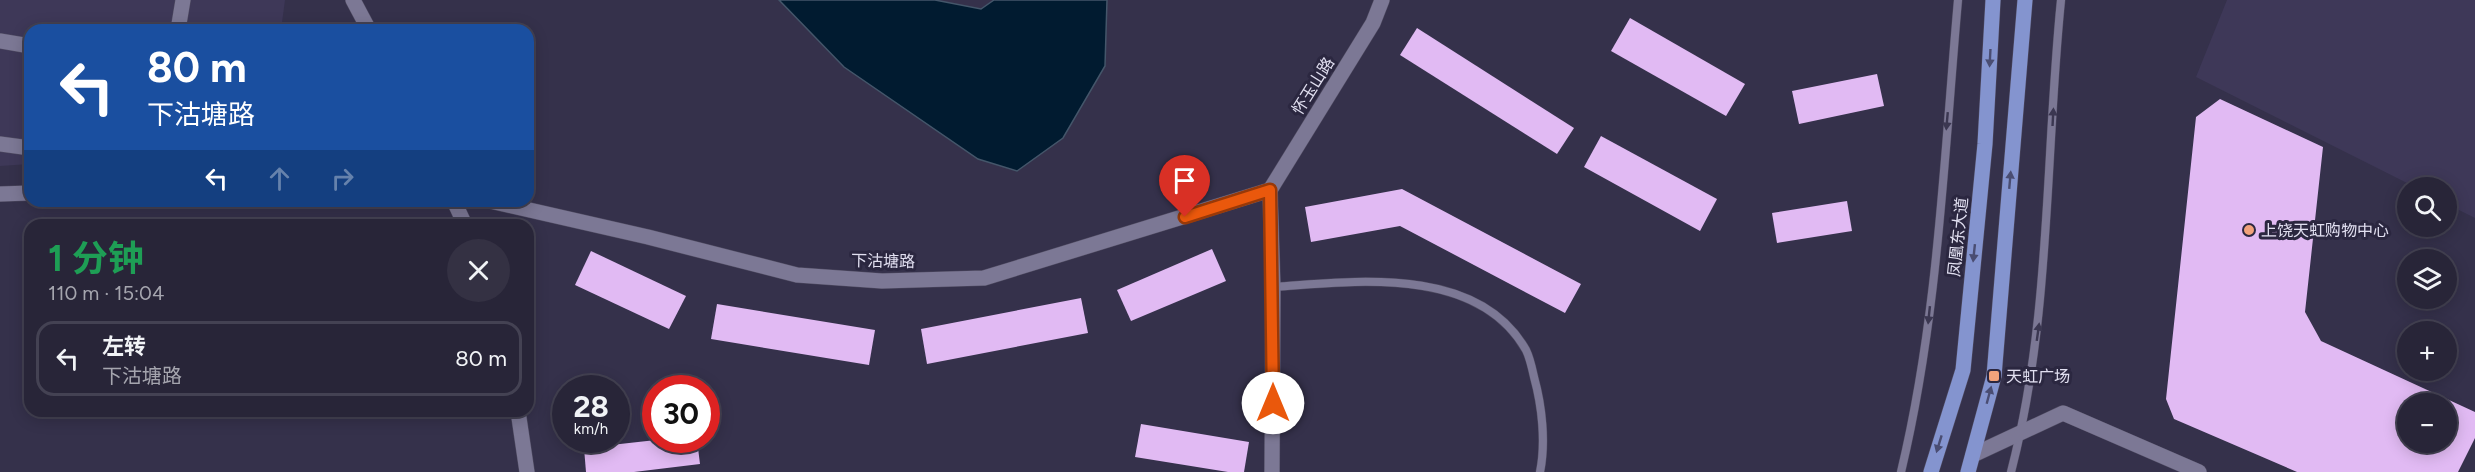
<!DOCTYPE html>
<html lang="zh">
<head>
<meta charset="utf-8">
<style>
	:root { --surface:#282538; --page:#343143; --text:#f1f3f6; --muted:#a5a5ae; --line:#444253 }
	body { margin:0; font-family:Figtree,"Noto Sans SC",sans-serif; background:var(--page); color:var(--text); height:100vh; display:flex; flex-direction:column; font-size:22px; white-space:nowrap }
	* { box-sizing:border-box; margin:0 }
	p { font-size:20px; color:var(--muted) }
	.icon { flex:none; width:33px; height:33px; fill:none; stroke:currentColor; stroke-width:2; stroke-linecap:round; stroke-linejoin:round }
	.map { position:relative; flex:1; overflow:hidden }
	.side { position:absolute; left:24px; top:219px; width:510px; height:198px; display:flex; flex-direction:column; background:var(--surface); border-radius:18px; box-shadow:0 3px 15px #0003,0 0 0 2px var(--line) }
	.side>* { flex:none }
	.top-card { position:absolute; left:24px; top:24px; width:510px; height:183px; border-radius:18px; box-shadow:0 3px 15px #0003,0 0 0 2px var(--line); background:#1a4fa0; color:#fff; overflow:hidden }
	.fabs { position:absolute; left:2397px; top:177px; display:grid; gap:12px }
	.fabs a { display:grid; place-items:center; width:60px; height:60px; border-radius:50%; background:var(--surface); box-shadow:0 3px 15px #0003,0 0 0 2px var(--line); font-size:30px }
	.speed { position:absolute; left:552px; top:375px; display:flex; gap:12px; font-size:30px; font-weight:700; text-align:center }
	.speed>* { display:grid; place-content:center; width:78px; height:78px; border-radius:50%; background:var(--surface); box-shadow:0 3px 15px #0003,0 0 0 2px var(--line); line-height:1 }
	.speed small { font-size:15px; font-weight:400 }
	.speed .limit { border:9px solid #d22; background:#fff; color:#111 }
	.pin { position:absolute; display:grid; place-items:center; width:51px; height:51px; color:#fff; margin:-62px -26px; border-radius:50% 50% 50% 0; rotate:-45deg; box-shadow:0 0 6px #0007 }
	.pin .icon { rotate:45deg }
	.me { position:absolute; width:66px; margin:-33px; rotate:0deg; stroke-linejoin:round; filter:drop-shadow(0 0 4px #0008) }
	.turn { display:flex; align-items:center; gap:21px; height:126px; padding:0 24px; font-size:27px }
	.turn .icon { width:78px; height:78px; stroke-width:2.5 }
	.turn b { display:block; font-size:42px; line-height:51px }
	.lanes { display:flex; align-items:center; height:57px; padding:0 24px; background:#0003; justify-content:center; gap:30px; direction:ltr }
	.lanes .off { opacity:.35 }
	.round { display:grid; place-items:center; flex:none; width:63px; height:63px; border-radius:32px; background:var(--page) }
	.summary { display:flex; align-items:center; justify-content:space-between; height:102px; padding:0 24px }
	h1 { font-size:36px; font-weight:700; line-height:45px; color:#1e9e55 }
	ul { padding:0; list-style:none }
	li { display:flex; align-items:center; gap:18px; height:75px; margin:0 12px 9px; padding:0 12px; border:3px solid var(--line); border-radius:18px }
	li div { flex:1 }
	li b { display:block; font-size:22px }
	li em { font-style:normal }
	.map>svg:first-child { display:block }
</style>
</head>
<body>
<div class="map">
<svg width="2475" height="472" viewBox="0 0 2475 472">
	<rect width="100%" height="100%" fill="#35314b"/>
	<g fill="#3e3858">
		<path d="M0,0H285L281,30H30V164L0,166Z"/>
		<path d="M2227,0H2475V218L2447,204L2446,188L2415,187L2196,77Z"/>
	</g>
	<path fill="#011b30" stroke="#44566a" stroke-width="1.5" d="M779,0H935L981,9L994,0H1107L1105,66L1063,138L1017,171L978,159L844,67Z"/>
	<g fill="#e1baf3" fill-rule="evenodd">
		<path d="M1630,18L1745,84L1726,116L1611,51Z"/>
		<path d="M1417,28L1574,128L1557,154L1400,55Z"/>
		<path d="M1877,74L1884,106L1799,124L1792,91Z"/>
		<path d="M2220,99L2323,147L2305,312L2321,341L2475,412V438L2458,472H2297L2174,419L2166,399L2196,117ZM2408,404H2446V442H2408Z"/>
		<path d="M1601,136L1717,199L1700,231L1584,167Z"/>
		<path d="M1402,189L1581,284L1565,313L1400,226L1311,242L1305,207Z"/>
		<path d="M1847,201L1852,231L1777,243L1772,213Z"/>
		<path d="M1212,249L1226,281L1131,321L1117,290Z"/>
		<path d="M591,251L686,296L669,329L575,285Z"/>
		<path d="M1081,298L1088,333L927,364L921,329Z"/>
		<path d="M717,304L875,330L869,365L711,339Z"/>
		<path d="M1141,424L1249,442L1244,472H1228L1135,457Z"/>
		<path d="M656,440H697L700,464L634,472H586L584,448Z"/>
	</g>
	<g fill="none" stroke-linecap="round" stroke-linejoin="round">
		<g stroke="#504c62" stroke-width="9">
			<g id="service">
				<path d="M1273,287C1355,281 1478,265 1526,350C1530,358 1532,368 1534,377C1542,406 1546,442 1540,472"/>
				<path d="M1901,472C1938,318 1944,157 1958,0"/>
				<path d="M2011,472C2051,318 2045,158 2061,0"/>
			</g>
		</g>
		<g stroke="#504c62" stroke-width="16">
			<g id="minor">
				<path d="M178,30L183,0"/>
				<path d="M0,41L30,46"/>
				<path d="M0,144L30,148"/>
				<path d="M1270,190L1273,287L1272,472"/>
				<path d="M1973,455L2063,413L2199,472"/>
			</g>
		</g>
		<g stroke="#504c62" stroke-width="16">
			<g id="tertiary">
				<path d="M353,0L369,30"/>
				<path d="M0,194L30,193"/>
				<path d="M454,201L465,225"/>
				<path d="M490,201L648,237L797,275L882,281L984,278L1270,190L1373,23L1382,0"/>
				<path d="M518,411L527,472"/>
			</g>
		</g>
		<g stroke="#504c62" stroke-width="16">
			<g id="primary">
				<path d="M1931,472L1963,370L1985,144L1993,0"/>
				<path d="M1968,472L1994,376L2025,0"/>
			</g>
		</g>
		<use href="#service" stroke="#7c7895" stroke-width="8"/>
		<use href="#minor" stroke="#7c7895" stroke-width="15"/>
		<use href="#tertiary" stroke="#7c7895" stroke-width="15"/>
		<use href="#primary" stroke="#8494cf" stroke-width="15"/>
	</g>
	<defs><path id="oneway-solid" d="M-6-.8H1V-3.2L6.5 0L1 3.2V.8H-6Z" transform="scale(1.5)"/></defs>
	<g fill="#4a4d72">
		<use href="#oneway-solid" transform="translate(1990 58) rotate(93)"/>
		<use href="#oneway-solid" transform="translate(2010 180) rotate(-85)"/>
		<use href="#oneway-solid" transform="translate(1974 253) rotate(96)"/>
		<use href="#oneway-solid" transform="translate(1989 395) rotate(-75)"/>
		<use href="#oneway-solid" transform="translate(1939 444) rotate(107)"/>
	</g>
	<g fill="#3b3751">
		<use href="#oneway-solid" transform="translate(2053 117) rotate(-87)"/>
		<use href="#oneway-solid" transform="translate(1947 121) rotate(95)"/>
		<use href="#oneway-solid" transform="translate(1929 315) rotate(96)"/>
		<use href="#oneway-solid" transform="translate(2038 332) rotate(-82)"/>
	</g>
	<g fill="none" stroke-linecap="round" stroke-linejoin="round">
		<g stroke="#983908" stroke-width="15">
			<path id="route" d="M1185,217L1270,190L1273,403"/>
		</g>
		<use href="#route" stroke="#ea580c" stroke-width="10"/>
	</g>
	<g fill="#f1a27b" stroke="#2b2740" stroke-width="2">
		<circle cx="2249" cy="230" r="6"/>
		<rect x="1988" y="370" width="12" height="12" rx="3"/>
	</g>
	<g text-anchor="middle" dominant-baseline="central" stroke-width="6" stroke-linejoin="round" paint-order="stroke">
		<g font-size="16" fill="#e1dff0" stroke="#2b2740">
			<text transform="translate(1313 86) rotate(-58)">怀玉山路</text>
			<text transform="translate(1958 237) rotate(-84)">凤凰东大道</text>
			<text transform="translate(883 261) rotate(1)">下沽塘路</text>
		</g>
		<g font-size="16" fill="#e1dff0" stroke="#2b2740" text-anchor="start">
			<text x="2261" y="230">上饶天虹购物中心</text>
			<text x="2006" y="376">天虹广场</text>
		</g>
	</g>
</svg>
<div class="fabs">
<a><svg class="icon" aria-label="search" viewBox="0 0 24 24"><circle cx="10" cy="10" r="6"/><path d="M15 15l6 6"/></svg></a>
<a><svg class="icon" aria-label="layers" viewBox="0 0 24 24"><path d="M12 4l9 5-9 5-9-5zM3 14l9 5 9-5"/></svg></a>
<a>+</a>
<a>−</a>
</div>
<div class="speed"><div>28<small>km/h</small></div><div class="limit">30</div></div>
<div class="pin" style="left:1185px;top:217px;background:#d93025"><svg class="icon" aria-label="arrive" viewBox="0 0 24 24"><path d="M6 21V4h12l-3 4 3 4H6"/></svg></div>
<svg class="me" style="left:1273px;top:403px" viewBox="-20 -20 40 40"><circle r="19" fill="#fff"/><path d="M0-13L10 11 0 6-10 11z" fill="#ea580c"/></svg>
<div class="top-card">
<div class="turn"><svg class="icon" aria-label="left" viewBox="0 0 24 24"><path d="M17 20v-9H6M10 6l-5 5 5 5"/></svg><div><b>80 m</b>下沽塘路</div></div>
<div class="lanes"><svg class="icon" aria-label="left" viewBox="0 0 24 24"><path d="M17 20v-9H6M10 6l-5 5 5 5"/></svg><svg class="icon off" aria-label="ahead" viewBox="0 0 24 24"><path d="M12 20V5M6 11l6-6 6 6"/></svg><svg class="icon off" aria-label="right" viewBox="0 0 24 24"><path d="M7 20v-9h11M14 6l5 5-5 5"/></svg></div>
</div>
<section class="side">
<div class="summary"><div><h1>1 分钟</h1><p>110 m · 15:04</p></div><a class="round"><svg class="icon" aria-label="close" viewBox="0 0 24 24"><path d="M6 6l12 12M18 6L6 18"/></svg></a></div>
<ul>
<li><svg class="icon" aria-label="left" viewBox="0 0 24 24"><path d="M17 20v-9H6M10 6l-5 5 5 5"/></svg><div><b>左转</b><p>下沽塘路</p></div><em>80 m</em></li>
</ul>
</section>
</div>
</body>
</html>
